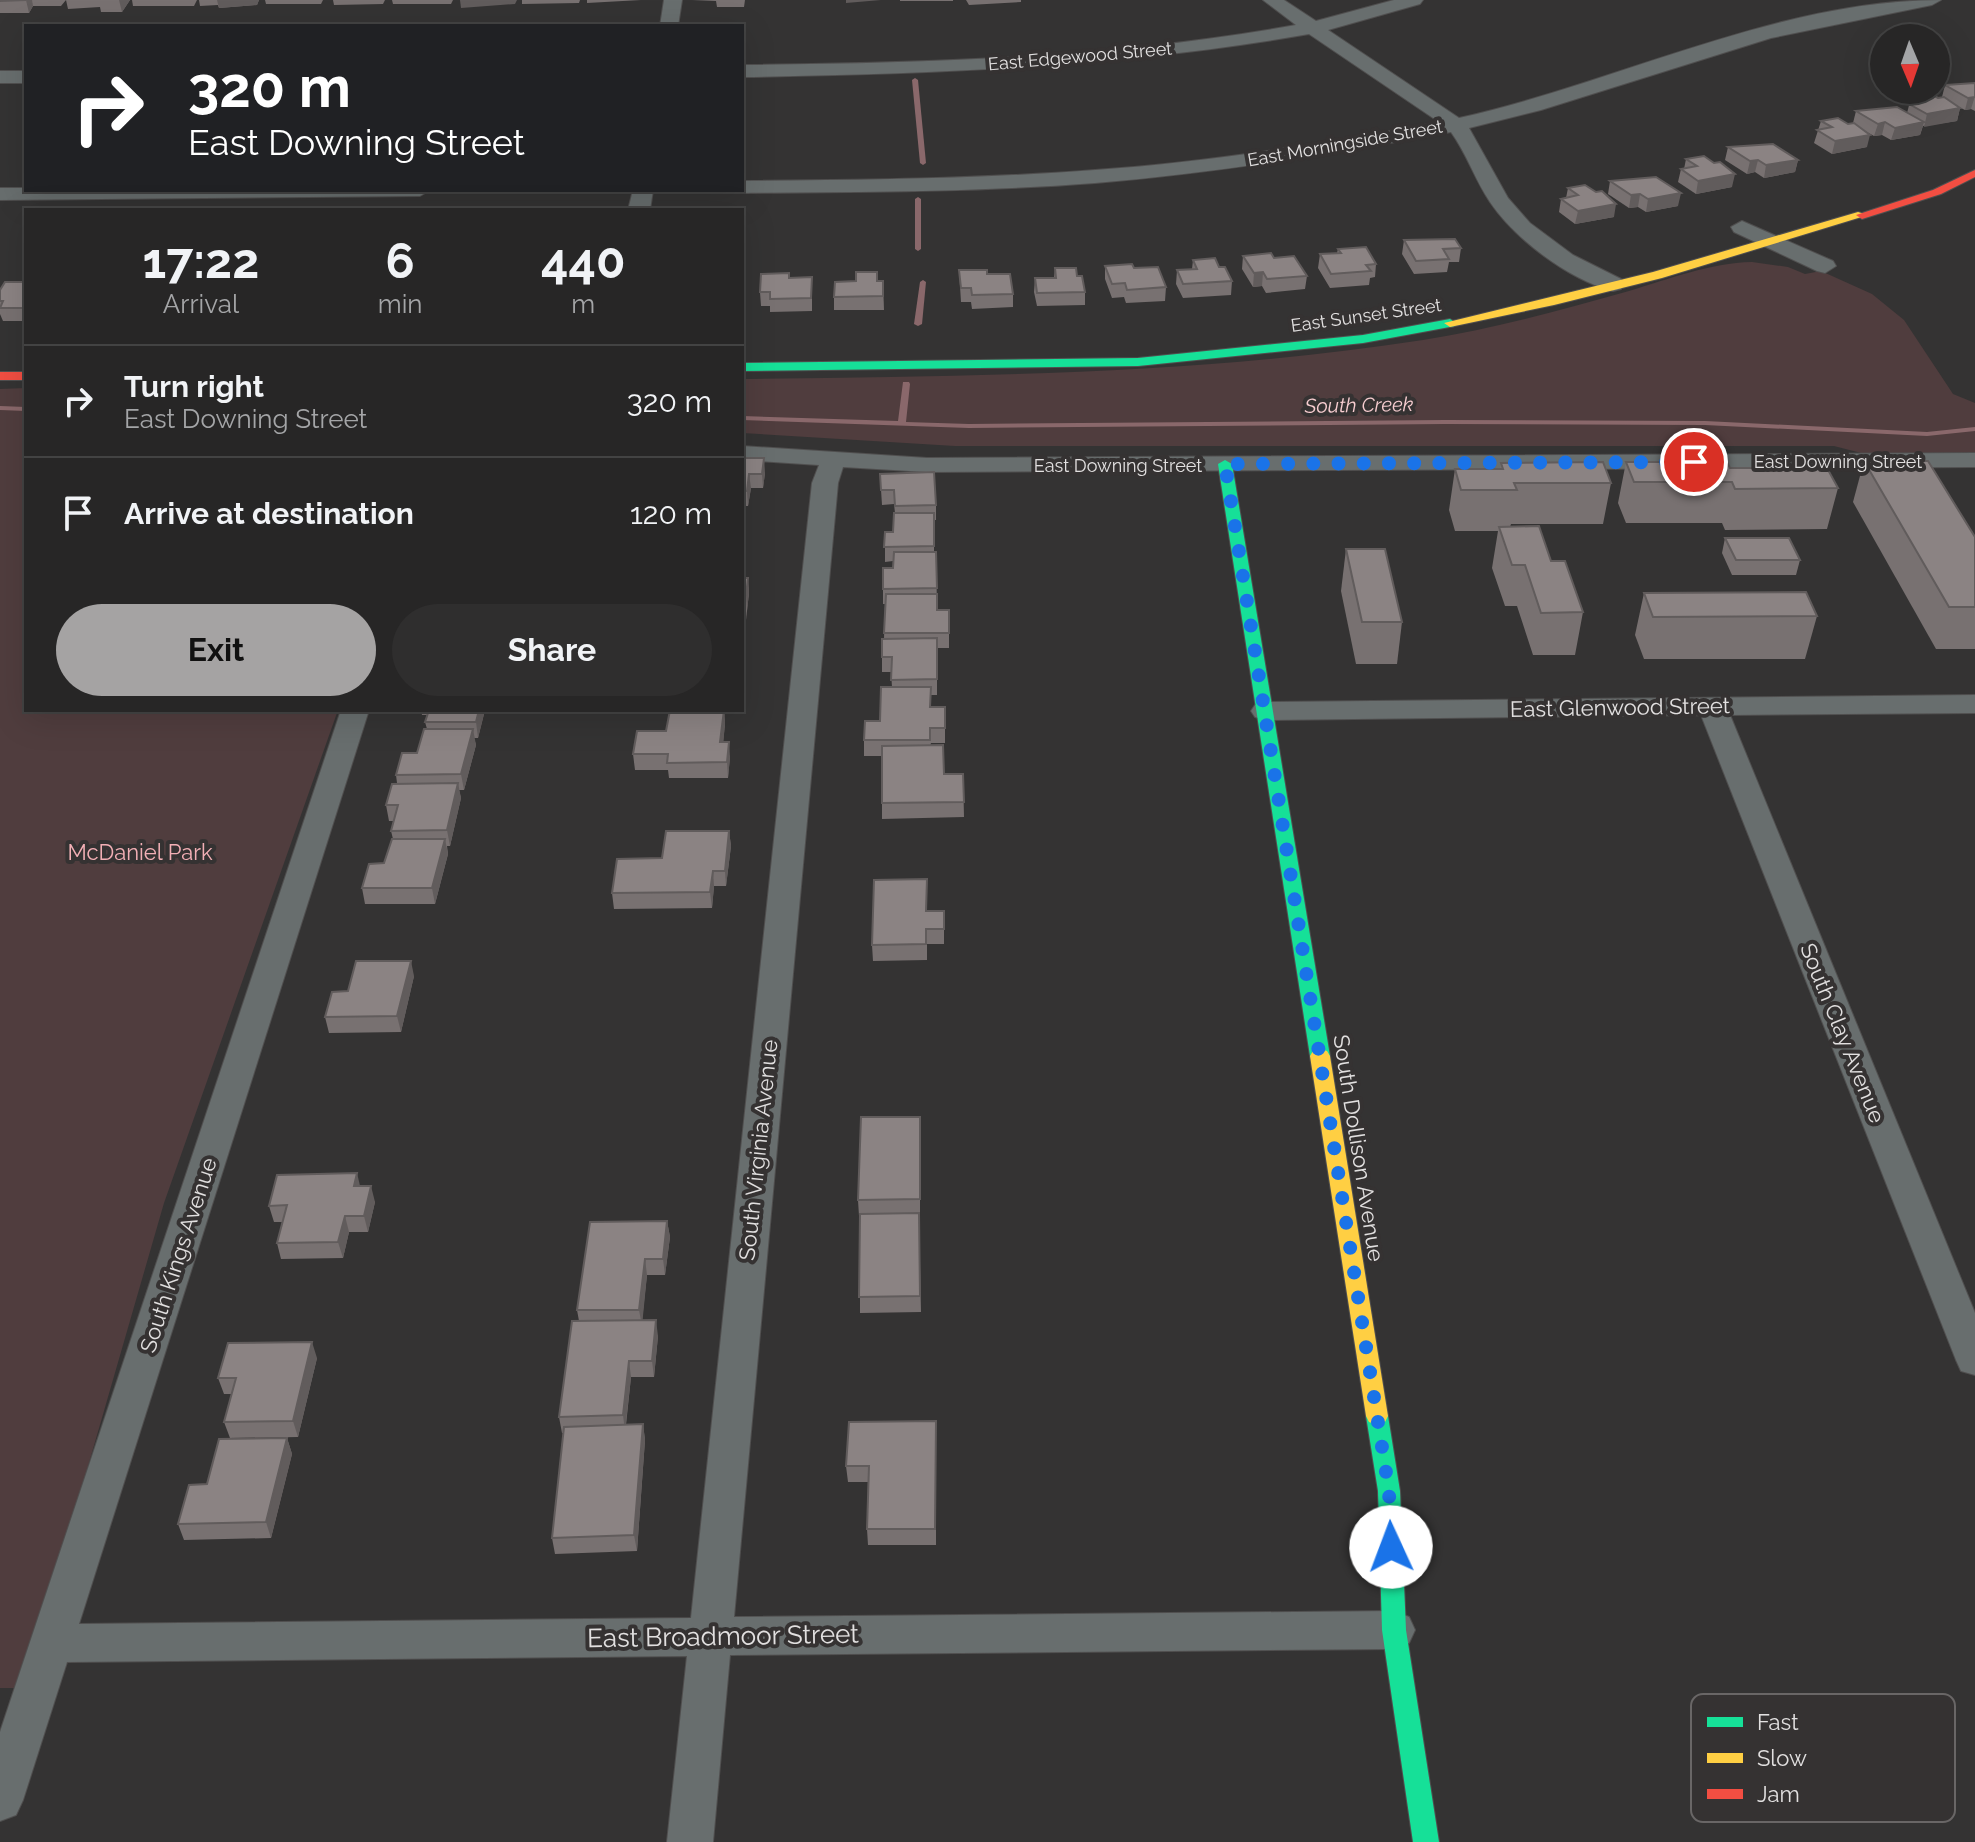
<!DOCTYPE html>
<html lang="en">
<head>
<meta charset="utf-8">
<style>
	:root { --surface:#272626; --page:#2f2e2e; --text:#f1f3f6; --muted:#a4a5a7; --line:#434343; --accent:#a5a3a3 }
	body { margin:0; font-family:Raleway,sans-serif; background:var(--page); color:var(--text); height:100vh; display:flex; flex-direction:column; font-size:30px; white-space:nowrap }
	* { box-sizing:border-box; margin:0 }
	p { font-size:26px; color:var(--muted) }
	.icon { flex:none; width:44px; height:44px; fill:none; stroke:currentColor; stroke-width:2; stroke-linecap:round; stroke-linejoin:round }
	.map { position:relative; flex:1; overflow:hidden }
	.side { position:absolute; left:24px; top:208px; width:720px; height:504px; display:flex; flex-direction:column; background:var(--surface); border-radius:0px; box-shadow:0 8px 32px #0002,0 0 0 2px var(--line) }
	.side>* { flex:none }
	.top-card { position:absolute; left:24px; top:24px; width:720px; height:168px; border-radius:0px; box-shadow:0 8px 32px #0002,0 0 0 2px var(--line); background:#202124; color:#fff; overflow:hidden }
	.needle { width:52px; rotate:178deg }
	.controls { position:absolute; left:1870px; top:24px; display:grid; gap:16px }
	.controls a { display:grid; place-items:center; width:80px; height:80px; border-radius:50%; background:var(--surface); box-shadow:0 8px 32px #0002,0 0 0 2px var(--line); font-size:40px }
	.pin { position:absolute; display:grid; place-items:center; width:68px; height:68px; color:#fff; margin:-34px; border:4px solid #fff; border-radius:50%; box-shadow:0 2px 8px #0007 }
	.me { position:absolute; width:88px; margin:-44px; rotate:358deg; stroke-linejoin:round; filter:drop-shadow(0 0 6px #0008) }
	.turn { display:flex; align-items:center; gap:28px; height:168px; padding:0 32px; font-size:36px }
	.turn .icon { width:104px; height:104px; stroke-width:2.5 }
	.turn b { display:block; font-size:56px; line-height:68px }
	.eta { display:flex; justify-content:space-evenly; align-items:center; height:136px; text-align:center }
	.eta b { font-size:48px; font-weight:700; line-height:56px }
	.cta { display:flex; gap:16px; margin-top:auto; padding:16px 32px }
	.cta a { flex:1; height:92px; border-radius:48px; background:var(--accent); color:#111; font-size:32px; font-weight:700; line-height:92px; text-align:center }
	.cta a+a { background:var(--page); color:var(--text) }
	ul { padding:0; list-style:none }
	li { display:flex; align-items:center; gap:24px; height:112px; padding:0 32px; border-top:2px solid var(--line) }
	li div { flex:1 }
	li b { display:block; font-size:30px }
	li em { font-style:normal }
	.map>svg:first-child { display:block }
</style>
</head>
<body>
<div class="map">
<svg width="1975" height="1842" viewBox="0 0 1975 1842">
	<rect width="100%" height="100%" fill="#343333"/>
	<g fill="#503d3e">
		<path d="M1752,262L1788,267L1805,274L1821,271L1872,294L1904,320L1953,394L1975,403V453L1865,454L1834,446H955L742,433V379C970,376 1197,375 1423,340C1493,329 1561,310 1629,291C1669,279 1710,263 1752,262Z"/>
		<path d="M26,388V710H338L164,1203L24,1688H0V389Z"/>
	</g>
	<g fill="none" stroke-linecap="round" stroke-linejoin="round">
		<g fill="#8a686b" fill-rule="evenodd">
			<path d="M915,78L918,80L926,163L923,165L920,163L912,80Z"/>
			<path d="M918,197L921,199V249L918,251L915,249V199Z"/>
			<path d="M923,280L926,282L922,324L918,326L914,324L920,282Z"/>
			<path d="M903,382H909L910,384L906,422L969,424L1445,420L1705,421L1927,432L1975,427V431L1927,436L1705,425L1445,424L969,428L742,420V416L898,421Z"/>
			<path d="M0,406L26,407V411L0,410Z"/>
		</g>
		<g stroke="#504f4f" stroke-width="2">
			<g id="street">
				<path d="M664,0H682L678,26H660Z"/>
				<path d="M1263,0H1284L1316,21L1394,0H1423L1420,4L1328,30L1459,118C1617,83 1778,0 1941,0L1932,5L1771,38L1541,110L1469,128L1508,198L1530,223L1573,255L1621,279L1624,284L1621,289L1613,291C1569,280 1515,239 1490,202C1475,180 1467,154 1451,132C1333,154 1215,173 1095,183C978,192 860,192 742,193L734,190H742V181C860,180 978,179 1095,170C1211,162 1325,143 1439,122L1309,34C1121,67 933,74 742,77V65C928,63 1113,58 1296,25Z"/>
				<rect x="0" y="71" width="26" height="12"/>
				<path d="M0,188H26V190H430L420,196L0,200Z"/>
				<path d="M633,190H653L650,210H628Z"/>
				<path d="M1742,221L1833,261L1836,266L1825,273L1817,271L1734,232L1731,227Z"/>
				<path d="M742,446L927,458L1975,453V467L927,472L843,467L838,483L734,1617L1394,1611L1409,1617L1415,1630L1409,1643L1394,1649L730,1655L713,1842H667L687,1656L67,1662L23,1800L16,1815L0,1821V1732L341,710H369L79,1624L691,1618L812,483L819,465L742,460Z"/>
				<path d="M1975,695V713L1730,715L1975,1313V1375L1961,1371L1956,1360L1701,715L1265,720L1255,717L1251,711L1255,705L1265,702Z"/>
			</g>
		</g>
		<g stroke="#504f4f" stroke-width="2">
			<g id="fast">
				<path d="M1450,319L1456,323L1455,326L1363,343L1138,366L742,371V363L1138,358L1363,335Z"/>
				<path d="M1225,460L1232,464L1330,1056L1327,1061H1313L1310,1056L1218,464Z"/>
				<path d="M1377,1407L1385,1410L1388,1416L1400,1491L1406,1630L1439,1842H1413L1382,1630L1378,1491L1366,1416L1369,1410Z"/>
			</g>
		</g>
		<g stroke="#504f4f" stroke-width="2">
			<g id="slow">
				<path d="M1858,212L1868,215L1662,278L1554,305L1450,327L1444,323L1653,272Z"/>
				<path d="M1320,1049L1327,1051L1330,1056L1388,1416L1385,1422L1377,1425L1369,1422L1366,1416L1310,1056L1313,1051Z"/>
			</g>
		</g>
		<g stroke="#504f4f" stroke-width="2">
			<g id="jam">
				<path d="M1975,170V177L1941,194L1862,219L1856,215L1933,190Z"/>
				<rect x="0" y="372" width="26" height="8"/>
			</g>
		</g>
		<use href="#street" fill="#686e6e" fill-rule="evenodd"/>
		<use href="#fast" fill="#16e098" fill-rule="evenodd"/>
		<use href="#slow" fill="#ffcf43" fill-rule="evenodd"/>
		<use href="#jam" fill="#f24e42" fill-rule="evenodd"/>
	</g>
	<g fill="#787171">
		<path d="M0,0H66L61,6H33L29,13H0Z"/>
		<path d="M66,0H130L122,12H101L100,7L68,9Z"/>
		<path d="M132,0H197L194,6H133Z"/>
		<path d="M199,0H259L257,5L219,8L218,5L200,6Z"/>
		<path d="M265,0H323L321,4H266Z"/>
		<path d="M333,0H385L383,4L334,5Z"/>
		<path d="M392,0H453L451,4H393Z"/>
		<path d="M522,0H580L579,3L522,4Z"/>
		<path d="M587,0H641L587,3Z"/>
		<path d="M692,0H745L744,7H717L716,1Z"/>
		<rect x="900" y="0" width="53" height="1"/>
		<path d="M966,0H1021V2L969,5Z"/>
		<path d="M1975,83V111L1971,109L1965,110L1957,106L1960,108L1957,121L1923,126L1920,135L1891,140L1882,135L1874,136L1863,130L1867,147L1832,154L1814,143L1821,121L1848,124L1853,123L1856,111L1907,113L1912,94L1938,98L1942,97L1945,85Z"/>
		<path d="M1728,147L1798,160L1795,172L1764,178L1755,172L1747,174L1725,160Z"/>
		<path d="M1686,159L1714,163L1732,187L1696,194L1678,182L1681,169H1684Z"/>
		<path d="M1610,181L1678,206L1646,212L1638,207L1629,208L1608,194Z"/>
		<path d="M1568,188L1596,192L1614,217L1575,224L1559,212L1561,199L1566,198Z"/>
		<path d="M1404,240L1461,248L1459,262H1449L1447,272L1414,274L1402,254Z"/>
		<path d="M1338,249L1376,264L1375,277L1370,278L1369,285L1330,288L1318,268L1320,254L1337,253Z"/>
		<path d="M1243,256L1274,258L1307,276L1305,289L1266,293L1262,286L1253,287L1242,269Z"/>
		<path d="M1193,260L1219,267L1232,281L1231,295L1183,298L1176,284L1177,270L1192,269Z"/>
		<path d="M1105,266L1134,268L1166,287L1165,301L1126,303L1124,297L1112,298L1105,279Z"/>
		<path d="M1055,268L1077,276L1085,292V305L1037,306L1034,292L1035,278H1054Z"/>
		<path d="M959,270L987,274L1013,294V307L972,309L971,302H961Z"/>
		<path d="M812,277V311L770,312V306H761L760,292L789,278Z"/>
		<path d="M877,281H883L884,310H834V297Z"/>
		<path d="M26,282V321H3L0,314V290Z"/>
		<path d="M742,458L765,473L763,488H751L748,506H742Z"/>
		<path d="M1864,461L1975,537V649H1936L1853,502Z"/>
		<path d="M1626,462L1730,468L1838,488L1827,529L1725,530L1722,523H1626L1618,503Z"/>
		<path d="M1501,463L1611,483L1603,524H1511L1510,527L1551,561L1583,612L1575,655H1533L1517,606H1505L1492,568L1498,531H1455L1449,510L1455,469H1500Z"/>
		<path d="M880,474L936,505V520H934V552H936L937,610H949V648H937V695H931V707H945V743H931L930,746L944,774H963L964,817L882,819V756H864V740L880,721L892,687L891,672H882V657L884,639L885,604H883V589L893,568V561L885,562V532H893L895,513L894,504L882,505Z"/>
		<path d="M1725,538L1800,560L1796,575H1732L1722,553Z"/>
		<path d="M1346,549L1402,622L1397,664H1356L1341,591Z"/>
		<path d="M742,578H748L749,593L742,656Z"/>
		<path d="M1644,593L1817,616L1805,659H1644L1635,635Z"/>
		<path d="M421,710H485L478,738H474L476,745L464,790H459L461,798L450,846H447L448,854L435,904H365L362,888L384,863L393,839L391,831L394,821H389L386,805L397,783L396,775L417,753L427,729L425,722L428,715H422Z"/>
		<path d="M724,710L725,724L723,742L730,757L728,778H669L668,770H635L633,754L666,731Z"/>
		<path d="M729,831L731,846L726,886H714L712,908L614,909L612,893L662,858Z"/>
		<path d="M927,911H944V944H927V960L873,961L872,945Z"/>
		<path d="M414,976L401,1032L329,1033L325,1017Z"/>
		<path d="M920,1117V1215H919L921,1312L860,1313V1216H859L858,1200Z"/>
		<path d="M360,1186L375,1202L368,1232H349L343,1258L281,1259L277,1243L282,1222H274L269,1206Z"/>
		<path d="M667,1221L670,1237L665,1275H647L642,1320L658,1336L654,1377H631L626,1425L643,1424L645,1440L637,1551L555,1554L552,1538L563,1433H562L559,1417L579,1321L577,1310Z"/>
		<path d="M317,1358L298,1437L230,1438L224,1422L232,1394H224L218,1378Z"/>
		<path d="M936,1421V1545H868L867,1529L868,1482H848L846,1466Z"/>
		<path d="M287,1438L292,1454L271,1538L184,1540L178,1524L207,1484Z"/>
	</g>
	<g fill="#615c5c">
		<path d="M26,0H32L33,6L29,13Z"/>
		<path d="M119,0H130L122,12Z"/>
		<path d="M217,0H259L257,5L219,8Z"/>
		<path d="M460,0H517L515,4L461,8Z"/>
		<path d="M846,0H881L846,3Z"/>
		<path d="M1975,96L1971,109L1965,110L1968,98Z"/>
		<path d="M1960,108L1957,121L1924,127L1927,114Z"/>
		<path d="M1885,122L1882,135L1874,136L1878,124Z"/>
		<path d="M1924,122L1920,135L1891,140L1895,128Z"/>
		<path d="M1870,135L1867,147L1832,154L1835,141Z"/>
		<path d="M1758,160L1755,172L1747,174L1750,161Z"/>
		<path d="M1798,160L1795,172L1764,178L1766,165Z"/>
		<path d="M1735,174L1732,187L1696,194L1698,181Z"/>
		<path d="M1681,193L1678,206L1646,212L1648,199Z"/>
		<path d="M1640,194L1638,207L1629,208L1631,195Z"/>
		<path d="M1616,204L1614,217L1575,224L1578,211Z"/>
		<path d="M1263,272L1262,286L1253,287L1254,273Z"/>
		<path d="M764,458L765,473L763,488L762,474Z"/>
		<path d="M749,474L751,488L748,506L747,491Z"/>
		<path d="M748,578L749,593L747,610L746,595Z"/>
		<path d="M745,600L746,615L742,656V630Z"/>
		<path d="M479,710H485L478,738L476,722Z"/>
		<path d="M724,710L725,724L722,757L720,742Z"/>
		<path d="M473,729L476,745L464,790L461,774Z"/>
		<path d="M729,742L730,757L728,778L727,762Z"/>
		<path d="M458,783L461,798L450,846L447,830Z"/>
		<path d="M729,831L731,846L726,886L725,871Z"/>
		<path d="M445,839L448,854L435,904L432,888Z"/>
		<path d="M713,871L714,886L712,908L710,892Z"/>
		<path d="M411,961L414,976L401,1032L397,1016Z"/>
		<path d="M357,1173L361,1190L354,1186Z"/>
		<path d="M371,1186L375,1202L368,1232L364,1216Z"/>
		<path d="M345,1216L349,1232L343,1258L338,1242Z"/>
		<path d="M667,1221L670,1237L665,1275L663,1259Z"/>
		<path d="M645,1259L647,1275L642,1326L639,1310Z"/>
		<path d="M656,1320L658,1336L654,1377L652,1361Z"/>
		<path d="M312,1342L317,1358L298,1437L293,1421Z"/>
		<path d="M629,1361L631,1377L625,1431L623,1415Z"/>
		<path d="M643,1424L645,1440L637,1551L634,1535Z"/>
		<path d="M287,1438L292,1454L271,1538L266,1522Z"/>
	</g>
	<g fill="#8b8383" stroke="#615c5c" stroke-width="2">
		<path d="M0,0H26L0,1Z"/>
		<path d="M1975,83V97L1968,98L1945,85Z"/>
		<path d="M1927,92L1938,98L1944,97L1960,108L1927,114L1909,104L1924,101L1912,94Z"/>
		<path d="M1897,107L1924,122L1895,128L1885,122L1878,124L1856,111Z"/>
		<path d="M1838,118L1848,124L1854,123L1870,135L1835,141L1817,130L1832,127L1821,121Z"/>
		<path d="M1773,144L1798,160L1766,165L1758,160L1750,161L1728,147Z"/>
		<path d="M1704,156L1714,163L1720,162L1735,174L1698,181L1681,169L1697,166L1686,159Z"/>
		<path d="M1656,177L1681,193L1648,199L1640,194L1631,195L1610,181Z"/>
		<path d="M1585,185L1596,192L1602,191L1616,204L1578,211L1561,199L1578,195L1568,188Z"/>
		<path d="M1455,239L1461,248L1443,249L1449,259L1416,261L1404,240Z"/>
		<path d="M1366,247L1376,264L1366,265L1371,271L1331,274L1320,254L1341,253L1338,249Z"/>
		<path d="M1271,253L1274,258L1294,256L1307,276L1267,279L1263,272L1254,273L1243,256Z"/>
		<path d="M1215,258L1219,267H1225L1232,281L1183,284L1177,270L1197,269L1193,260Z"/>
		<path d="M1132,264L1134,268L1158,267L1166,287L1127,290L1125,283L1112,284L1105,266Z"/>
		<path d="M1055,268H1076L1077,276H1082L1085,292L1037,293L1035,278H1056Z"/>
		<path d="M959,270H987V274H1010L1013,294L972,295L971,288H961Z"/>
		<path d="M856,272H877V281H883V296L834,297L835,282L856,281Z"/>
		<path d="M789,273V278L812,277L811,298L770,299V292H760L761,274Z"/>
		<path d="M5,282H26V308H0L3,301H0V290Z"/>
		<path d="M742,458H764L762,474H749L747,491H742Z"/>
		<path d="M1864,461H1928L1975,537V607H1949Z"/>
		<path d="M1603,462L1611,483H1514L1517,490H1461L1455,469H1503L1501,463Z"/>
		<path d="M1626,462H1727L1730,468H1827L1838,488L1735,489L1732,482H1634Z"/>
		<path d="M934,472L936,505L895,506L894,490H881L880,474Z"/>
		<path d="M894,513H934V546L884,547L885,532H893Z"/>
		<path d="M1539,526L1551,561H1565L1583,612L1541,613L1525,565H1512L1499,527Z"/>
		<path d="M1725,538H1789L1800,560H1736Z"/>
		<path d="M1346,549H1385L1402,622H1362Z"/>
		<path d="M894,552H936L937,588L883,589V568H893Z"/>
		<path d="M742,578H748L746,595H742Z"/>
		<path d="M1806,592L1817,616L1653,617L1644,593Z"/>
		<path d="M886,594H937V610H949V633H884Z"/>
		<path d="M742,600H745L742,630Z"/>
		<path d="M937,638V679L891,680L892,657H882V639Z"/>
		<path d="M881,687H931L930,707H945V728H930V740H864L865,721H880Z"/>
		<path d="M429,710H479L476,722H425Z"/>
		<path d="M670,710H724L720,742H729L727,762L667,763L668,754H633L637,731H666Z"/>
		<path d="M424,729H473L461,774L396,775L402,753H417Z"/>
		<path d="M943,745L944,774H963L964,802L882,803V746Z"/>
		<path d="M458,783L447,830L391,831L398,805H386L392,784Z"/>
		<path d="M666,831H729L725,871H713L710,892L612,893L617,859L662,858Z"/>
		<path d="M392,839H445L432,888H362L369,864L384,863Z"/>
		<path d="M927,879L926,911H944V929H926V944L872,945L874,880Z"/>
		<path d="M356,961H411L397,1016L325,1017L332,992L348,991Z"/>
		<path d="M861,1117H920V1199L858,1200Z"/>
		<path d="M357,1173L354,1186H371L364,1216H345L338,1242L277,1243L287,1205L269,1206L277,1175Z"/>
		<path d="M919,1213L920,1296L859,1297L860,1214Z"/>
		<path d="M667,1221L663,1259H645L639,1310H577L590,1222Z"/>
		<path d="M656,1320L652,1361H629L623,1415L559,1417L572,1321Z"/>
		<path d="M312,1342L293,1421L224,1422L236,1378H218L228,1343Z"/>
		<path d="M936,1421L935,1529H867L869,1466H846L849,1422Z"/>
		<path d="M643,1424L634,1535L552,1538L564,1427Z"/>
		<path d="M287,1438L266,1522L178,1524L189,1485L207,1484L219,1439Z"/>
	</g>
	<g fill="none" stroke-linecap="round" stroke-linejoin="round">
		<path stroke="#1a73e8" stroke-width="14" stroke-dasharray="0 25.2" d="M1391,1547L1389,1491L1225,464L1694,462"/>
	</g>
	<g text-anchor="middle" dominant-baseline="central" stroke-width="8" stroke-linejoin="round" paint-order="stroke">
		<g font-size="18" fill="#e2e0e0" stroke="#353232">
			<text transform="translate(1080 56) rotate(-5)">East Edgewood Street</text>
			<text transform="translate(1345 143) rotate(-10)">East Morningside Street</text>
			<text transform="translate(1366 315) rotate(-8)">East Sunset Street</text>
			<text x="1838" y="461">East Downing Street</text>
			<text x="1118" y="465">East Downing Street</text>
		</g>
		<g font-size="20" font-style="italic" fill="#f7cdd0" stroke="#353232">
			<text transform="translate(1359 405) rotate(-1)">South Creek</text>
		</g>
		<g font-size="22" fill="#e2e0e0" stroke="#353232">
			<text transform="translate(1620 707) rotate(-1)">East Glenwood Street</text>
			<text transform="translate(1843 1033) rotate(68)">South Clay Avenue</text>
			<text transform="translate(1359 1148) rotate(81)">South Dollison Avenue</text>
			<text transform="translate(758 1150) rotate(-84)">South Virginia Avenue</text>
			<text transform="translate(178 1255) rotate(-72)">South Kings Avenue</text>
		</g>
		<g font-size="22" fill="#f2afb5" stroke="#353232">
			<text x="140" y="852">McDaniel Park</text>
		</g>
		<g font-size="26" fill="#e2e0e0" stroke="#353232">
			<text transform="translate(723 1636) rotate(-1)">East Broadmoor Street</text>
		</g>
	</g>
	<rect x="1691" y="1694" width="264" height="128" rx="12" fill="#353232" stroke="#696666" stroke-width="2"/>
	<rect x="1707" y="1717" width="36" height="10" fill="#16e098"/>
	<rect x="1707" y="1753" width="36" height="10" fill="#ffcf43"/>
	<rect x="1707" y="1789" width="36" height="10" fill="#f24e42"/>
	<g font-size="22" fill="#e2e0e0">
		<text x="1757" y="1730">Fast</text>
		<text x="1757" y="1766">Slow</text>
		<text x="1757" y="1802">Jam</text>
	</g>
</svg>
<div class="controls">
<a><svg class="needle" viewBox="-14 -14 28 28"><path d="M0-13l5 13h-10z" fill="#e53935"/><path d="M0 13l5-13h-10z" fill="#a4a5a7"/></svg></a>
</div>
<div class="pin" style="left:1694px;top:462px;background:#d93025"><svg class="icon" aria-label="arrive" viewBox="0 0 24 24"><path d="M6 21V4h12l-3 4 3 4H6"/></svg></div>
<svg class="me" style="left:1391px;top:1547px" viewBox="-20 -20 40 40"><circle r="19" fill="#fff"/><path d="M0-13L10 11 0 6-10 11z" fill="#1a73e8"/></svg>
<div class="top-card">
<div class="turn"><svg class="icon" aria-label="right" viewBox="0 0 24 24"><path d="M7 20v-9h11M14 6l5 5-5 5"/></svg><div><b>320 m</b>East Downing Street</div></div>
</div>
<section class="side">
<div class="eta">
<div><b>17:22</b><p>Arrival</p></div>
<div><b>6</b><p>min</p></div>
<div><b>440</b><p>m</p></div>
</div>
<ul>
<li><svg class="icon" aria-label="right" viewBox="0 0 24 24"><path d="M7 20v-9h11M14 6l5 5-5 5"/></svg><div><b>Turn right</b><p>East Downing Street</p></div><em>320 m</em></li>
<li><svg class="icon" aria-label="arrive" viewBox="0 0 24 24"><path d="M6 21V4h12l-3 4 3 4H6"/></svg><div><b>Arrive at destination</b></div><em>120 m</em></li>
</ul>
<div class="cta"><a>Exit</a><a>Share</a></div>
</section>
</div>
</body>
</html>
